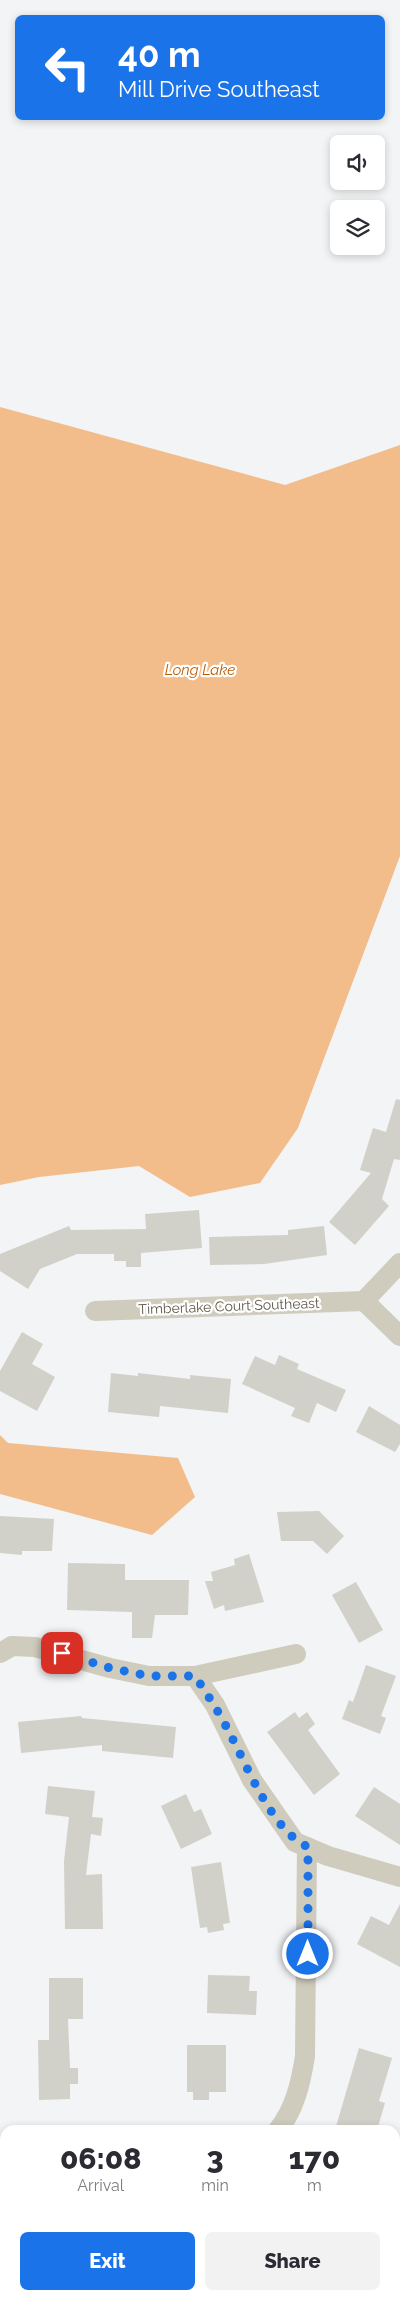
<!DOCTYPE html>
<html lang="en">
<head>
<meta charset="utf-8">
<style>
	:root { --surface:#fff; --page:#f2f2f3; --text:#2b2b33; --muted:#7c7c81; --accent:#1a73e8 }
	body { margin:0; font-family:Raleway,sans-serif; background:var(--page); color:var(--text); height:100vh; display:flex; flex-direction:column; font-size:19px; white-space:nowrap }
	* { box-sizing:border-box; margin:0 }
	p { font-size:16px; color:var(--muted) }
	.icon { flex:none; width:28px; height:28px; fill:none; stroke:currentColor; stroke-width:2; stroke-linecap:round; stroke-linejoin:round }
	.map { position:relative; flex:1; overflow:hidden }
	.sheet { position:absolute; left:0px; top:2125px; width:400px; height:175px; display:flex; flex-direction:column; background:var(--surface); border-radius:15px 15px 0 0; box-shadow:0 2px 8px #0003 }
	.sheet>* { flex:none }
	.hud { position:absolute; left:15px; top:15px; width:370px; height:105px; border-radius:8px; box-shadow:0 2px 8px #0003; background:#1a73e8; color:#fff; overflow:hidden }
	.tools { position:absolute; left:330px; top:135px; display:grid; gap:10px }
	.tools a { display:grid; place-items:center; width:55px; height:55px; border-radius:8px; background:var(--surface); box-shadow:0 2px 8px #0003; font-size:25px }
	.pin { position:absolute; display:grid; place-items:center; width:42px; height:42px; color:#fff; margin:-21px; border-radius:10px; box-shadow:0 2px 8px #0006 }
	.me { position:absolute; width:55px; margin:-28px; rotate:0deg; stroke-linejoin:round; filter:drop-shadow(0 0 4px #0008) }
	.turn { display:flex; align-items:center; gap:18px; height:105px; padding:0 20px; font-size:22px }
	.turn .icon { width:65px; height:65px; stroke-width:2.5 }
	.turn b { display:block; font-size:35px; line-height:42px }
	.eta { display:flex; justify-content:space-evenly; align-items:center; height:85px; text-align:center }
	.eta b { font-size:30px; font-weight:800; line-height:35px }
	.action { display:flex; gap:10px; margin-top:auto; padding:10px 20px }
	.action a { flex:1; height:58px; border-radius:8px; background:var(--accent); color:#fff; font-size:20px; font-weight:800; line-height:58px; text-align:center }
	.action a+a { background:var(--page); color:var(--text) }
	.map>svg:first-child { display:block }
</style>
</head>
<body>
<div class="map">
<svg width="400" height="2300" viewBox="0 0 400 2300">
	<rect width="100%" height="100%" fill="#f2f4f5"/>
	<g fill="#f2bc8b">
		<path d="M0,407L285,485L400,445V856L298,1128L260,1183L190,1197L139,1166L39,1177L0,1185Z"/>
		<path d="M0,1435L8,1443L178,1458L195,1497L152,1535L0,1494Z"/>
	</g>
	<g fill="#d2d1c9">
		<path d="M396,1099L400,1100V1160L394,1159L382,1199L389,1206L355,1245L329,1222L371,1173L360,1170L373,1128L386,1132Z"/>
		<path d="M199,1210L202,1248L141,1253V1267H126V1261H114V1254H77L40,1269L28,1289L0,1271V1254L69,1226L71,1230L146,1229L145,1214Z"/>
		<path d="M324,1226L327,1255L264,1264L210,1265L209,1237L288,1235V1230Z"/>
		<path d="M22,1332L43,1344L32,1364L55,1377L37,1411L0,1391V1371Z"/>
		<path d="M279,1355L299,1364L297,1369L346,1390L336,1412L317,1403L309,1423L291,1416L295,1408L242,1384L255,1356L275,1365Z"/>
		<path d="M111,1373L138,1376V1373L190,1379V1375L231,1379L228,1413L160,1406L159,1417L108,1412Z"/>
		<path d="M369,1406L400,1425V1444L395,1452L356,1432Z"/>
		<path d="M319,1511L344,1536L327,1554L313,1541H281L277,1512Z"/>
		<path d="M0,1516L54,1519L52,1551H22V1555L0,1553Z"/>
		<path d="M249,1554L264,1602L225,1611L224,1605L214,1609L205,1581H213L211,1572L235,1565L234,1559Z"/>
		<path d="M68,1563L125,1564V1580H189L188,1615H155L152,1638H132V1612L67,1610Z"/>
		<path d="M356,1582L383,1630L359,1643L332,1595Z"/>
		<path d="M366,1665L396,1676L381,1716L386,1718L380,1734L342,1719L349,1700L353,1702Z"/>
		<path d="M295,1712L299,1718L307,1712L315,1724L308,1730L340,1774L314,1795L267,1732Z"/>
		<path d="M81,1716L82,1718L176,1727L173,1758L102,1751V1745L21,1753L18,1722Z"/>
		<path d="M48,1786L95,1791L92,1817L103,1818L101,1836L91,1834L86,1875L102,1874L103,1929H65L64,1861L69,1817L45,1814Z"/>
		<path d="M374,1787L400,1804V1845L355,1816Z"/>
		<path d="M186,1794L194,1812L201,1809L212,1834L181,1849L161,1806Z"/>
		<path d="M221,1862L230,1923L223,1924L224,1930L208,1933L207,1927L200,1928L191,1867Z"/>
		<path d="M400,1904V1967L357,1944L371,1916L389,1925Z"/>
		<path d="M208,1975L250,1976L249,1991H257L256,2015L207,2013Z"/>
		<path d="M49,1978H83V2019H68L70,2068H78V2084H70V2099L39,2100L38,2040H49Z"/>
		<path d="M187,2045H226V2092H209V2100H193V2092H187Z"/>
		<path d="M359,2048L392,2058L379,2101L385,2103L377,2130H335Z"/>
	</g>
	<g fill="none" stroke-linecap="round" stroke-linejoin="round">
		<g stroke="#cfcbbd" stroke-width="20">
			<path d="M364,1301L400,1263"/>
			<path d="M364,1301L400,1336"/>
			<path d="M95,1311L364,1301"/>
			<path d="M0,1653L12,1646L35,1647L110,1668L149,1676H195L296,1654"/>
			<path d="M195,1676L215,1705L252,1780L295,1842L328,1856L400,1877"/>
			<path d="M278,2130C295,2109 301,2082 305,2056L307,1847"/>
			<path d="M215,2300V2295"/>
		</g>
	</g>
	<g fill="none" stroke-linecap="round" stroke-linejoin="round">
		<path stroke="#1a73e8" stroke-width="9" stroke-dasharray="0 16.2" d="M62,1653L110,1668L149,1676H195C207,1694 219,1712 229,1732C247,1765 272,1831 308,1847V1954"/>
	</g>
	<g text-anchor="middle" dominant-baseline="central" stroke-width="4.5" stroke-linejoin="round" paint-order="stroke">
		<g font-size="14" fill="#625b49" stroke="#fff">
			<text transform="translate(229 1306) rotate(-2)">Timberlake Court Southeast</text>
		</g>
		<g font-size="15" font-style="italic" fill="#ba5b03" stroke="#fff">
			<text x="200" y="670">Long Lake</text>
		</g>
	</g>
</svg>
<div class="tools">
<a><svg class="icon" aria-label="sound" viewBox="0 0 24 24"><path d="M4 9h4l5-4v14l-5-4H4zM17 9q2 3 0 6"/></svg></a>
<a><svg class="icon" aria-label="layers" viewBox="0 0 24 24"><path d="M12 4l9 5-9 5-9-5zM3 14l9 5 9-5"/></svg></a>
</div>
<div class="pin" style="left:62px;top:1653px;background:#d93025"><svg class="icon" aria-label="arrive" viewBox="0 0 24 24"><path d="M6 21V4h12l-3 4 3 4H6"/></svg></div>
<svg class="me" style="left:308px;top:1954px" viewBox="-20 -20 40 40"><circle r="17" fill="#1a73e8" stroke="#fff" stroke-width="3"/><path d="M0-11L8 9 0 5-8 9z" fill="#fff"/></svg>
<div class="hud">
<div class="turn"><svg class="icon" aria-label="left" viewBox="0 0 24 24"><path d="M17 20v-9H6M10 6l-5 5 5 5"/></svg><div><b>40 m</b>Mill Drive Southeast</div></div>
</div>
<section class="sheet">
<div class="eta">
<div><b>06:08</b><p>Arrival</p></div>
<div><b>3</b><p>min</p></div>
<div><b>170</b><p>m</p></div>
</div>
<div class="action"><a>Exit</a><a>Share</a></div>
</section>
</div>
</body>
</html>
